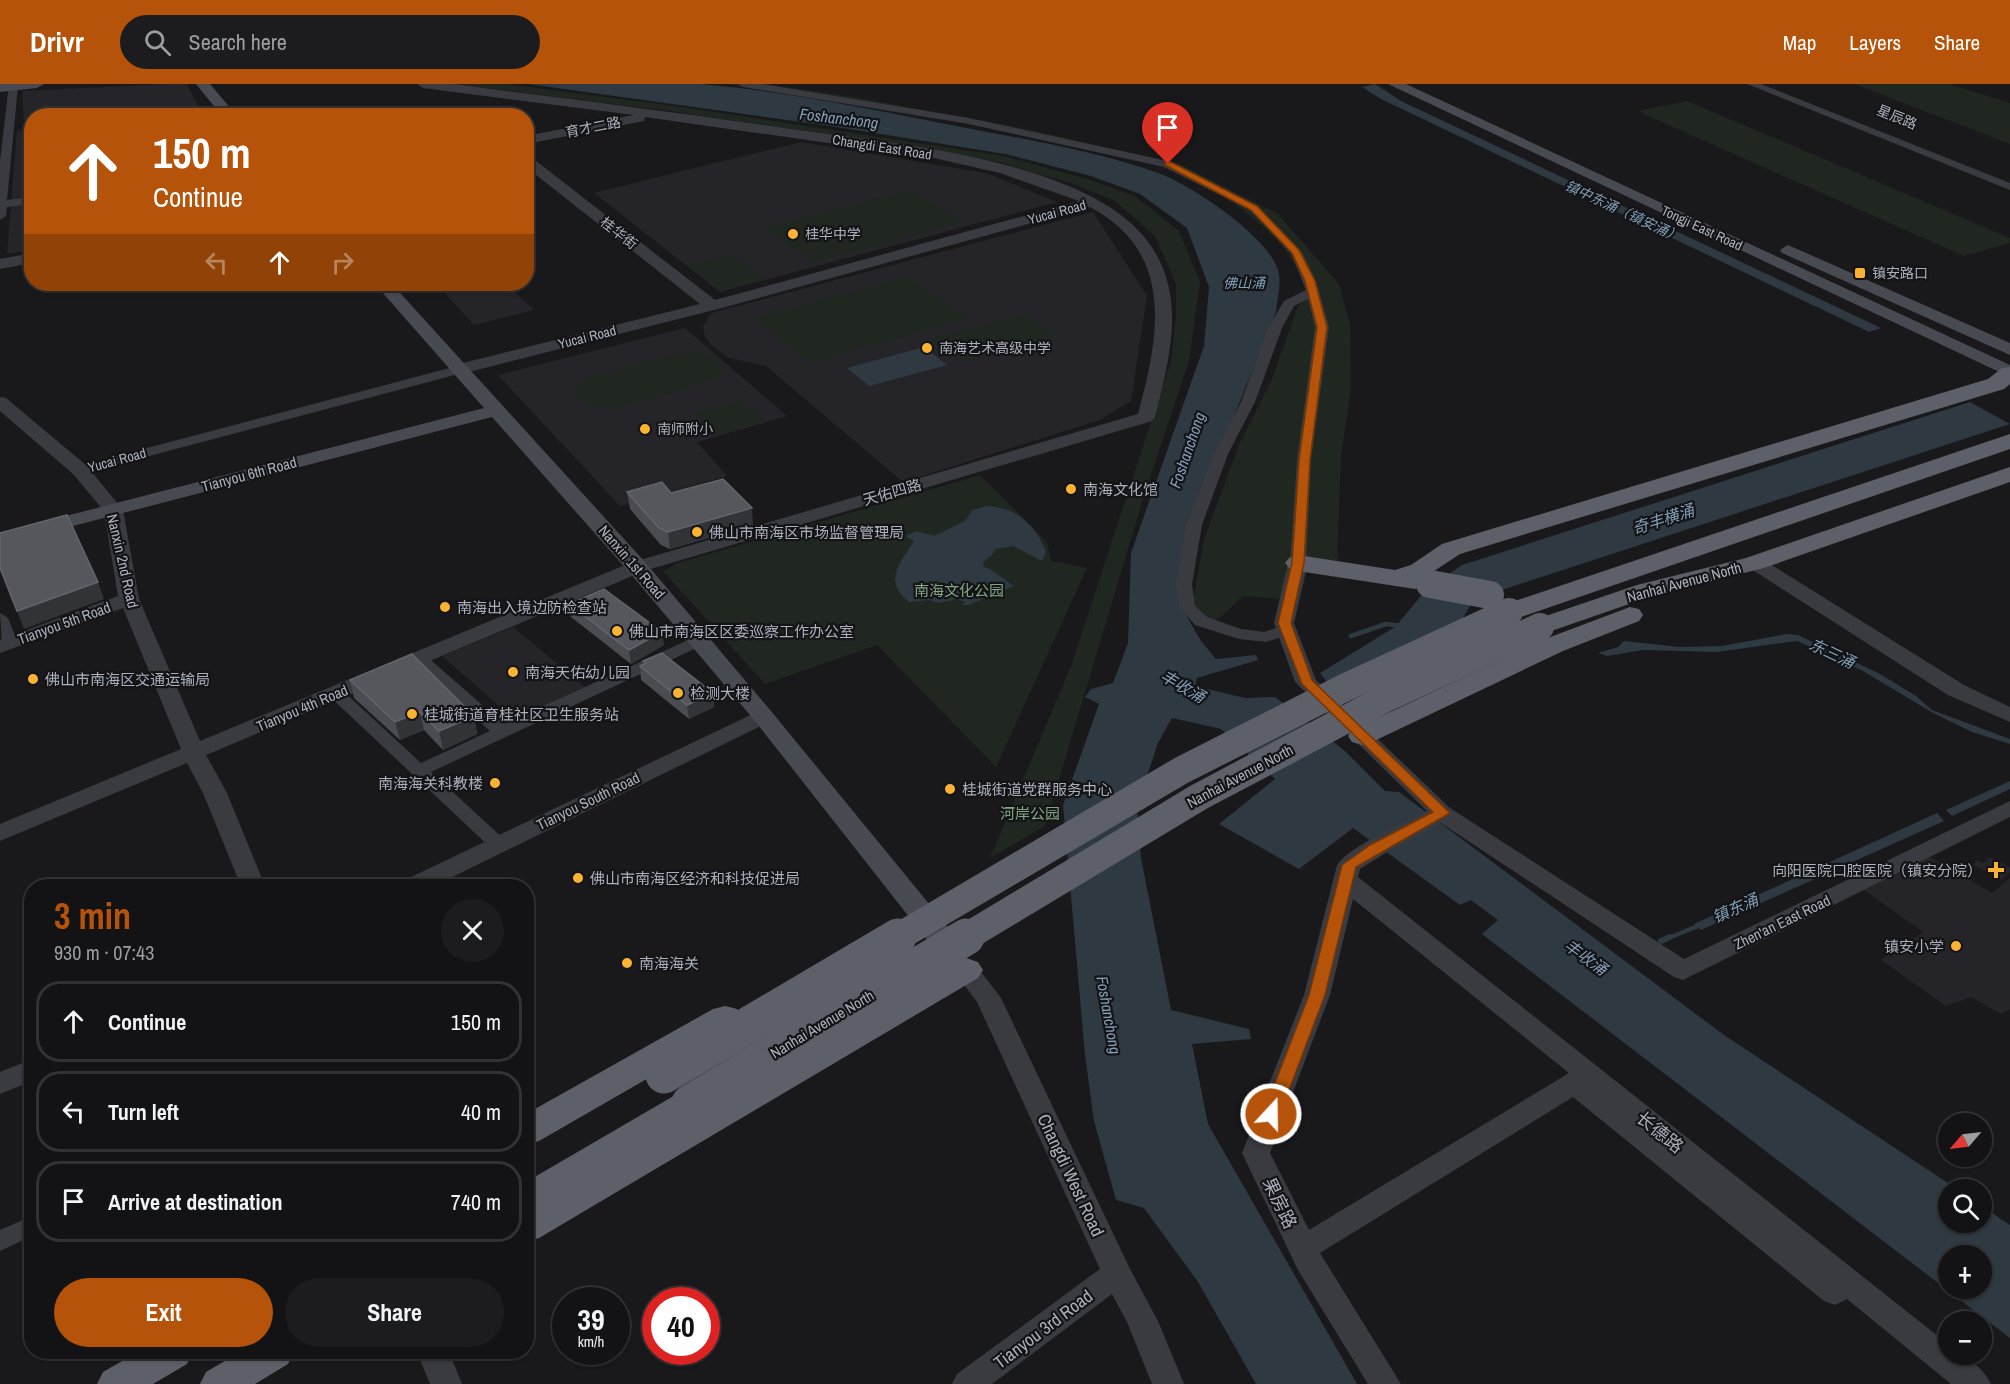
<!DOCTYPE html>
<html lang="en">
<head>
<meta charset="utf-8">
<style>
	:root { --surface:#131315; --page:#1c1c1e; --text:#f1f3f6; --muted:#9d9ea0; --line:#323234; --accent:#b45309 }
	body { margin:0; font-family:"Archivo Narrow","Noto Sans SC",sans-serif; background:var(--page); color:var(--text); height:100vh; display:flex; flex-direction:column; font-size:22px; white-space:nowrap }
	* { box-sizing:border-box; margin:0 }
	p { font-size:20px; color:var(--muted) }
	.icon { flex:none; width:33px; height:33px; fill:none; stroke:currentColor; stroke-width:2; stroke-linecap:round; stroke-linejoin:round }
	.map { position:relative; flex:1; overflow:hidden }
	.drawer { position:absolute; left:24px; top:795px; width:510px; height:480px; display:flex; flex-direction:column; background:var(--surface); border-radius:24px; box-shadow:0 2px 4px #0004,0 0 0 2px var(--line) }
	.drawer>* { flex:none }
	.top-card { position:absolute; left:24px; top:24px; width:510px; height:183px; border-radius:24px; box-shadow:0 2px 4px #0004,0 0 0 2px var(--line); background:#b45309; color:#fff; overflow:hidden }
	.needle { width:39px; rotate:242deg }
	.fabs { position:absolute; left:1938px; top:1029px; display:grid; gap:12px }
	.fabs a { display:grid; place-items:center; width:54px; height:54px; border-radius:50%; background:var(--surface); box-shadow:0 2px 4px #0004,0 0 0 2px var(--line); font-size:30px }
	.speed { position:absolute; left:552px; top:1203px; display:flex; gap:12px; font-size:30px; font-weight:700; text-align:center }
	.speed>* { display:grid; place-content:center; width:78px; height:78px; border-radius:50%; background:var(--surface); box-shadow:0 2px 4px #0004,0 0 0 2px var(--line); line-height:1 }
	.speed small { font-size:15px; font-weight:400 }
	.speed .limit { border:9px solid #d22; background:#fff; color:#111 }
	.pin { position:absolute; display:grid; place-items:center; width:51px; height:51px; color:#fff; margin:-62px -26px; border-radius:50% 50% 50% 0; rotate:-45deg; box-shadow:0 0 6px #0007 }
	.pin .icon { rotate:45deg }
	.me { position:absolute; width:66px; margin:-33px; rotate:21deg; stroke-linejoin:round; filter:drop-shadow(0 0 4px #0008) }
	.turn { display:flex; align-items:center; gap:21px; height:126px; padding:0 30px; font-size:27px }
	.turn .icon { width:78px; height:78px; stroke-width:2.5 }
	.turn b { display:block; font-size:42px; line-height:51px }
	.lanes { display:flex; align-items:center; height:57px; padding:0 30px; background:#0003; justify-content:center; gap:30px; direction:ltr }
	.lanes .off { opacity:.35 }
	.round { display:grid; place-items:center; flex:none; width:63px; height:63px; border-radius:32px; background:var(--page) }
	.headline { display:flex; align-items:center; justify-content:space-between; height:102px; padding:0 30px }
	h1 { font-size:36px; font-weight:700; line-height:45px; color:var(--accent) }
	.button { display:flex; gap:12px; margin-top:auto; padding:12px 30px }
	.button a { flex:1; height:69px; border-radius:36px; background:var(--accent); color:#fff; font-size:24px; font-weight:700; line-height:69px; text-align:center }
	.button a+a { background:var(--page); color:var(--text) }
	ul { padding:0; list-style:none }
	li { display:flex; align-items:center; gap:18px; height:81px; margin:0 12px 9px; padding:0 18px; border:3px solid var(--line); border-radius:24px }
	li div { flex:1 }
	li b { display:block; font-size:22px }
	li em { font-style:normal }
	header { display:flex; align-items:center; gap:36px; box-sizing:border-box; height:84px; padding:0 30px; background:var(--accent); color:#fff }
	header strong { font-size:28px }
	nav { display:flex; gap:33px; margin-inline-start:auto; font-size:21px }
	.search { width:420px; height:54px; background:var(--page); display:flex; align-items:center; gap:15px; box-sizing:border-box; padding:0 21px; border-radius:33px; color:var(--muted); font-size:22px }
	.map>svg:first-child { display:block }
</style>
</head>
<body>
<header>
<strong>Drivr</strong>
<div class="search"><svg class="icon" aria-label="search" viewBox="0 0 24 24"><circle cx="10" cy="10" r="6"/><path d="M15 15l6 6"/></svg>Search here</div>
<nav><a>Map</a><a>Layers</a><a>Share</a></nav>
</header>
<div class="map">
<svg width="2010" height="1300" viewBox="0 0 2010 1300">
	<rect width="100%" height="100%" fill="#19191c"/>
	<g fill="#252529">
		<path d="M166,0H187L198,22L123,32H32L31,37L24,38L22,7Z"/>
		<path d="M31,46V166L7,170L17,47Z"/>
		<path d="M801,58L986,89L1057,118L720,208L594,109Z"/>
		<path d="M1093,128L1147,212L1131,317L1100,336L903,398L766,282L729,274L711,261L705,253L703,242L711,229Z"/>
		<path d="M462,200H506L534,226L474,241L441,205Z"/>
		<path d="M685,244L787,332L697,358L727,392L620,422L498,291Z"/>
		<path d="M513,543L586,604L515,636L442,572Z"/>
		<path d="M1930,773L1992,809L2010,794V925L2001,930L1971,913L1946,922L1881,876L1923,848L1864,806Z"/>
		<path d="M1990,773L2010,783V788L2002,796L1973,781L1977,776L1983,779Z"/>
	</g>
	<g fill="#1f2720">
		<path d="M454,0H506L682,23L1004,72L1087,95L1135,112L1179,147L1200,198L1189,277L1143,415L1045,742L990,774L1071,582L1171,277L1176,233V200L1155,152L1115,117L1071,99L998,78L962,71L670,27Z"/>
		<path d="M724,0H766L853,13L1026,45L1182,81L1278,130L1339,200L1350,241L1351,304L1341,371L1337,479L1293,475L1280,515L1243,512L1214,539L1192,522L1204,455L1239,361L1272,295L1298,222L1309,212C1302,196 1295,178 1284,164C1258,133 1208,98 1169,85C1134,73 1095,68 1059,60C948,34 836,14 724,0Z"/>
		<path d="M1854,0H1949L2010,19V60Z"/>
		<path d="M1687,17L2010,154V159L1964,172L1637,27Z"/>
		<path d="M911,106L964,138L814,178L763,144Z"/>
		<path d="M731,170L766,195L720,208L687,181Z"/>
		<path d="M907,193L968,234L810,279L753,234Z"/>
		<path d="M1024,230L1057,252L961,278L930,255Z"/>
		<path d="M693,268C707,269 717,272 724,285L721,294L621,323C604,324 587,324 575,310L581,297L589,293L680,269Z"/>
		<path d="M742,316L765,337L715,351L694,329Z"/>
		<path d="M980,391L1047,458L1051,477L1087,484L996,683L877,561L765,600L663,487L678,479Z"/>
	</g>
	<g fill="#2e3941" fill-rule="evenodd">
		<path d="M528,0C583,0 645,0 700,0C783,7 865,24 946,40C1017,54 1089,65 1158,89C1190,100 1275,156 1279,191C1281,202 1277,216 1276,228L1187,448L1178,517L1201,557L1216,575L1256,571L1258,576L1197,594L1195,602L1245,614L1275,613L1345,667L1385,707L1399,708L1724,951L1957,1105L1948,1106V1138H1982V1122L2010,1141V1254L1482,850L1498,836L1471,816L1460,821L1353,744L1299,785L1219,740L1275,695L1221,645L1172,634L1158,659L1137,722L1141,774L1171,926L1249,945L1251,955L1192,960L1208,1040L1357,1300H1256L1198,1198L1144,1124L1116,1116L1094,1037L1085,971L1063,721L1099,620L1085,613L1091,605L1113,599L1128,559L1131,469L1204,262L1209,203L1187,144L1140,110L1091,92L1005,70L837,43ZM1948,1172H1982V1204H1948Z"/>
		<path d="M1375,0L1401,17L1881,244L1869,248L1381,15L1362,3Z"/>
		<path d="M924,263L947,281L869,302L847,284Z"/>
		<path d="M1970,318L2010,340L1474,515L1460,539L1337,611L1320,589L1395,543L1425,507L1462,481Z"/>
		<path d="M987,422C1016,423 1036,441 1046,468L1042,477L1013,462L995,465L992,471L983,478L984,483L990,485L1014,502L968,521H962L965,518L957,515L939,519L929,516L909,518C883,497 899,480 914,457L905,452L917,447L934,452L965,437L972,426Z"/>
		<path d="M1787,550L1798,551L1880,590L1916,612L1932,626L2010,655V660L1972,648L1933,629L1863,587L1797,557L1716,568L1643,566L1607,572L1598,569L1618,563L1624,557L1680,563L1722,562Z"/>
		<path d="M2010,697V705L1952,732L1946,726Z"/>
		<path d="M1937,729L1944,737L1701,846L1694,840Z"/>
	</g>
	<g fill="none" stroke-linecap="round" stroke-linejoin="round">
		<g stroke="#2e3941" stroke-width="4.5">
			<path d="M1351,552L1386,540L1402,542"/>
			<path d="M1666,855L1703,840"/>
		</g>
		<path stroke="#2e3941" stroke-width="6" d="M1661,857L1670,853"/>
		<g fill="#3a3b41" fill-rule="evenodd">
			<path d="M9,0L18,2L7,116L32,113V120L7,123L6,132L0,136V77Z"/>
			<path d="M738,0H762L969,34L1168,77L1258,122L1302,168L1316,197L1329,243L1311,376L1306,479L1298,484L1290,479L1297,376L1315,243L1308,215L1294,222L1282,244L1255,318L1228,370L1202,441L1192,500L1195,522L1207,533L1241,545L1264,548L1287,540L1293,541L1295,545L1293,549L1266,558L1239,555L1195,541L1179,523L1176,500L1186,441L1214,370L1241,318L1268,244L1284,217L1306,206L1291,169L1250,126L1164,83L969,40L743,3Z"/>
			<path d="M1747,0H1761L2010,99V106Z"/>
			<path d="M461,281L466,282L468,285L466,288L85,389L80,390L73,386L75,383Z"/>
			<path d="M0,529L8,534L18,559L16,563H4L2,559Z"/>
			<path d="M699,551L707,556L705,560L431,688L506,757L509,761L506,765L499,767L492,765L327,610L330,606H342L421,679L490,647L413,579L410,575L413,571H425L504,640Z"/>
			<path d="M32,1132V1152L0,1167V1146Z"/>
		</g>
		<g fill="#3a3b41" fill-rule="evenodd">
			<path d="M417,0H454L514,8C604,19 694,31 784,44C884,59 1091,73 1151,162C1187,215 1169,276 1155,333L1152,337L644,487L206,671L227,709L265,802H241L203,709L187,679L0,757V740L181,665L123,524L0,569V556L118,512L104,427L73,390L0,327V313L6,314L87,382L123,426L139,515L200,657L630,479L1138,330C1159,252 1176,169 1090,123L718,225L461,290L455,289L453,285L455,281L700,220L526,83V72L531,73L715,216L1079,117L1000,89L934,74L645,33L644,37L639,38L526,60V52L634,31L423,4Z"/>
			<path d="M32,169V179L0,185V175Z"/>
			<path d="M1298,473L1305,475L1308,479L1294,539L1316,596L1450,724L1684,875L2010,717V733L1683,896L1674,893L1441,739L1384,770L1360,785L1358,793L1948,1260V1270C1967,1270 1983,1284 1991,1300H1951L1847,1215L1835,1221L1824,1217L1573,1013L1320,1169L1401,1300H1368L1298,1186L1242,1069L1304,911L1337,781C1349,762 1405,739 1427,727L1295,598L1274,539L1288,479L1291,475ZM1353,815L1569,989L1309,1146L1270,1069L1330,911Z"/>
			<path d="M1755,473L1762,475L1964,601L2010,623V638L1948,611L1748,483L1745,479L1748,475Z"/>
			<path d="M763,625L771,627L774,632L771,637L434,802H402L405,796Z"/>
			<path d="M966,877L975,880L1001,914L1130,1185L1158,1237L1184,1300H1152L1127,1238L1112,1210L992,1300H952L957,1290L1100,1185L977,918L953,886L957,880Z"/>
			<path d="M32,975V997L0,1010V988Z"/>
			<path d="M417,1268H449L462,1300H430Z"/>
		</g>
		<g fill="#484a51" fill-rule="evenodd">
			<path d="M0,0H44L37,4L0,8Z"/>
			<path d="M196,0H210L237,32H222Z"/>
			<path d="M1388,0H1406L2010,281V293Z"/>
			<path d="M1788,161L2010,259V271L1782,169L1780,166Z"/>
			<path d="M375,200H392L645,478L771,627L948,843L952,850L948,857L938,859L928,857L755,637L629,488L492,333L0,461V449L484,324Z"/>
		</g>
		<g fill="#5e6069" fill-rule="evenodd">
			<path d="M2010,283V300L2004,305L1460,470L1425,493L1428,497L1424,502L1415,505L1298,487L1289,484L1285,479L1289,474L1298,471L1395,486L1411,481L1442,460L1988,295L2002,284Z"/>
			<path d="M2010,350V365L1518,534L1509,536L1500,534L1496,528L1500,522Z"/>
			<path d="M2010,383V398L1764,484L1655,511L1540,551L1531,549L1527,543L1531,537L1637,501L1746,474Z"/>
			<path d="M1630,523L1639,525L1643,531L1639,537L1563,567L1372,658L1362,661L1352,658L1348,652L1352,646L1545,555Z"/>
			<path d="M966,874L978,878L983,886L978,894L539,1154L526,1158V1098L677,1010L690,1006L703,1010L707,1020L954,878Z"/>
			<path d="M725,922L737,925L742,934L737,943L539,1057L526,1061V1030L713,925Z"/>
			<path d="M138,1268H193L187,1280L153,1300H97L103,1288Z"/>
			<path d="M240,1268H294L288,1280L255,1300H200L206,1288Z"/>
		</g>
		<path stroke="#5e6069" stroke-width="22" d="M1429,500L1439,502"/>
		<g stroke="#5e6069" stroke-width="28">
			<path d="M1430,500L1490,511"/>
			<path d="M895,855L1182,686L1344,604L1509,528"/>
			<path d="M963,855L1199,713L1388,613L1540,543"/>
		</g>
		<g stroke="#5e6069" stroke-width="37">
			<path d="M664,991L898,853"/>
			<path d="M690,1019L966,853"/>
		</g>
	</g>
	<g fill="#4a4c51">
		<path d="M627,408L671,409L753,441L670,465L661,461L630,425Z"/>
		<path d="M569,520L664,561L631,580L571,533Z"/>
		<path d="M643,577L713,609L714,623L689,635L641,596L640,582L644,580Z"/>
		<path d="M350,596L474,632L477,650L443,666L424,646L400,656L354,614Z"/>
	</g>
	<g fill="#323337">
		<path d="M752,424L753,441L670,465L668,448Z"/>
		<path d="M98,498L104,515L24,545L17,527Z"/>
		<path d="M662,548L664,561L631,580L629,566Z"/>
		<path d="M713,609L714,623L689,635L687,621Z"/>
		<path d="M420,628L424,646L400,656L395,638Z"/>
		<path d="M474,632L477,650L443,666L439,647Z"/>
	</g>
	<g fill="#55575d" stroke="#62656c" stroke-width="1.5">
		<path d="M723,395L752,424L668,448L659,444L627,408L662,398L671,409Z"/>
		<path d="M67,431L98,498L17,527L0,484V449Z"/>
		<path d="M604,505L662,548L629,566L569,520Z"/>
		<path d="M662,569L713,609L687,621L640,582L646,579L643,577Z"/>
		<path d="M412,570L474,632L439,647L420,628L395,638L350,596Z"/>
	</g>
	<path fill="#b45309" stroke="#753606" stroke-width="1.5" d="M1165,78H1171L1257,122L1299,166L1315,197L1327,243L1310,376L1304,479L1291,539L1312,596L1450,729L1356,783L1325,911L1280,1030L1277,1034L1271,1036L1265,1034L1263,1030L1309,911L1342,781L1370,761L1433,728L1302,600L1278,539L1292,479L1299,376L1317,243L1305,197L1292,169L1251,126L1165,81Z"/>
	<g fill="#fab333" stroke="#141417" stroke-width="2">
		<circle cx="793" cy="150" r="6"/>
		<rect x="1854" y="183" width="12" height="12" rx="3"/>
		<circle cx="927" cy="264" r="6"/>
		<circle cx="645" cy="345" r="6"/>
		<circle cx="1071" cy="405" r="6"/>
		<circle cx="697" cy="448" r="6"/>
		<circle cx="445" cy="523" r="6"/>
		<circle cx="617" cy="547" r="6"/>
		<circle cx="513" cy="588" r="6"/>
		<circle cx="33" cy="595" r="6"/>
		<circle cx="678" cy="609" r="6"/>
		<circle cx="412" cy="630" r="6"/>
		<circle cx="495" cy="699" r="6"/>
		<circle cx="950" cy="705" r="6"/>
		<path d="M1993 777h6v6h6v6h-6v6h-6v-6h-6v-6h6z"/>
		<circle cx="578" cy="794" r="6"/>
		<circle cx="1956" cy="862" r="6"/>
		<circle cx="627" cy="879" r="6"/>
	</g>
	<g text-anchor="middle" dominant-baseline="central" stroke-width="4.5" stroke-linejoin="round" paint-order="stroke">
		<g font-size="14" fill="#abb1bc" stroke="#141417">
			<text transform="translate(1897 33) rotate(22)">星辰路</text>
			<text transform="translate(593 43) rotate(-11)">育才二路</text>
			<text transform="translate(882 63) rotate(9)">Changdi East Road</text>
			<text transform="translate(1057 128) rotate(-15)">Yucai Road</text>
			<text transform="translate(1702 144) rotate(25)">Tongji East Road</text>
			<text transform="translate(619 149) rotate(38)">桂华街</text>
			<text transform="translate(587 253) rotate(-14)">Yucai Road</text>
			<text transform="translate(117 376) rotate(-15)">Yucai Road</text>
		</g>
		<g font-size="14" font-style="italic" fill="#819fb8" stroke="#141417">
			<text transform="translate(1623 127) rotate(25)">镇中东涌（镇安涌）</text>
			<text x="1244" y="199">佛山涌</text>
		</g>
		<g font-size="14" fill="#abb1bc" stroke="#141417" text-anchor="start">
			<text x="805" y="150">桂华中学</text>
			<text x="1872" y="189">镇安路口</text>
			<text x="939" y="264">南海艺术高级中学</text>
			<text x="657" y="345">南师附小</text>
		</g>
		<g font-size="15" fill="#abb1bc" stroke="#141417">
			<text transform="translate(249 390) rotate(-15)">Tianyou 6th Road</text>
			<text transform="translate(892 408) rotate(-16)">天佑四路</text>
			<text transform="translate(123 477) rotate(77)">Nanxin 2nd Road</text>
			<text transform="translate(632 478) rotate(49)">Nanxin 1st Road</text>
			<text transform="translate(1684 498) rotate(-15)">Nanhai Avenue North</text>
			<text transform="translate(64 539) rotate(-20)">Tianyou 5th Road</text>
			<text transform="translate(302 624) rotate(-23)">Tianyou 4th Road</text>
			<text transform="translate(1240 692) rotate(-28)">Nanhai Avenue North</text>
			<text transform="translate(588 717) rotate(-26)">Tianyou South Road</text>
			<text transform="translate(1782 838) rotate(-26)">Zhen'an East Road</text>
			<text transform="translate(822 940) rotate(-31)">Nanhai Avenue North</text>
		</g>
		<g font-size="15" fill="#abb1bc" stroke="#141417" text-anchor="start">
			<text x="1083" y="405">南海文化馆</text>
			<text x="709" y="448">佛山市南海区市场监督管理局</text>
			<text x="457" y="523">南海出入境边防检查站</text>
			<text x="629" y="547">佛山市南海区区委巡察工作办公室</text>
			<text x="525" y="588">南海天佑幼儿园</text>
			<text x="45" y="595">佛山市南海区交通运输局</text>
			<text x="690" y="609">检测大楼</text>
			<text x="424" y="630">桂城街道育桂社区卫生服务站</text>
			<text x="483" y="699" text-anchor="end">南海海关科教楼</text>
			<text x="962" y="705">桂城街道党群服务中心</text>
			<text x="1982" y="786" text-anchor="end">向阳医院口腔医院（镇安分院）</text>
			<text x="590" y="794">佛山市南海区经济和科技促进局</text>
			<text x="1944" y="862" text-anchor="end">镇安小学</text>
			<text x="639" y="879">南海海关</text>
		</g>
		<g font-size="15" fill="#82a783" stroke="#141417">
			<text x="959" y="506">南海文化公园</text>
			<text x="1030" y="729">河岸公园</text>
		</g>
		<g font-size="16" font-style="italic" fill="#819fb8" stroke="#141417">
			<text transform="translate(839 34) rotate(7)">Foshanchong</text>
			<text transform="translate(1187 366) rotate(-71)">Foshanchong</text>
			<text transform="translate(1663 435) rotate(-18)">奇丰横涌</text>
			<text transform="translate(1832 569) rotate(25)">东三涌</text>
			<text transform="translate(1183 602) rotate(30)">丰收涌</text>
			<text transform="translate(1735 824) rotate(-24)">镇东涌</text>
			<text transform="translate(1586 873) rotate(36)">丰收涌</text>
			<text transform="translate(1109 931) rotate(80)">Foshanchong</text>
		</g>
		<g font-size="18" fill="#abb1bc" stroke="#141417">
			<text transform="translate(1660 1048) rotate(39)">长德路</text>
			<text transform="translate(1071 1091) rotate(65)">Changdi West Road</text>
			<text transform="translate(1280 1119) rotate(64)">果房路</text>
			<text transform="translate(1043 1245) rotate(-37)">Tianyou 3rd Road</text>
		</g>
	</g>
</svg>
<div class="fabs">
<a><svg class="needle" viewBox="-14 -14 28 28"><path d="M0-13l5 13h-10z" fill="#e53935"/><path d="M0 13l5-13h-10z" fill="#9d9ea0"/></svg></a>
<a><svg class="icon" aria-label="search" viewBox="0 0 24 24"><circle cx="10" cy="10" r="6"/><path d="M15 15l6 6"/></svg></a>
<a>+</a>
<a>−</a>
</div>
<div class="speed"><div>39<small>km/h</small></div><div class="limit">40</div></div>
<div class="pin" style="left:1168px;top:80px;background:#d93025"><svg class="icon" aria-label="arrive" viewBox="0 0 24 24"><path d="M6 21V4h12l-3 4 3 4H6"/></svg></div>
<svg class="me" style="left:1271px;top:1030px" viewBox="-20 -20 40 40"><circle r="17" fill="#b45309" stroke="#fff" stroke-width="3"/><path d="M0-11L8 9 0 5-8 9z" fill="#fff"/></svg>
<div class="top-card">
<div class="turn"><svg class="icon" aria-label="ahead" viewBox="0 0 24 24"><path d="M12 20V5M6 11l6-6 6 6"/></svg><div><b>150 m</b>Continue</div></div>
<div class="lanes"><svg class="icon off" aria-label="left" viewBox="0 0 24 24"><path d="M17 20v-9H6M10 6l-5 5 5 5"/></svg><svg class="icon" aria-label="ahead" viewBox="0 0 24 24"><path d="M12 20V5M6 11l6-6 6 6"/></svg><svg class="icon off" aria-label="right" viewBox="0 0 24 24"><path d="M7 20v-9h11M14 6l5 5-5 5"/></svg></div>
</div>
<section class="drawer">
<div class="headline"><div><h1>3 min</h1><p>930 m · 07:43</p></div><a class="round"><svg class="icon" aria-label="close" viewBox="0 0 24 24"><path d="M6 6l12 12M18 6L6 18"/></svg></a></div>
<ul>
<li><svg class="icon" aria-label="ahead" viewBox="0 0 24 24"><path d="M12 20V5M6 11l6-6 6 6"/></svg><div><b>Continue</b></div><em>150 m</em></li>
<li><svg class="icon" aria-label="left" viewBox="0 0 24 24"><path d="M17 20v-9H6M10 6l-5 5 5 5"/></svg><div><b>Turn left</b></div><em>40 m</em></li>
<li><svg class="icon" aria-label="arrive" viewBox="0 0 24 24"><path d="M6 21V4h12l-3 4 3 4H6"/></svg><div><b>Arrive at destination</b></div><em>740 m</em></li>
</ul>
<div class="button"><a>Exit</a><a>Share</a></div>
</section>
</div>
</body>
</html>
